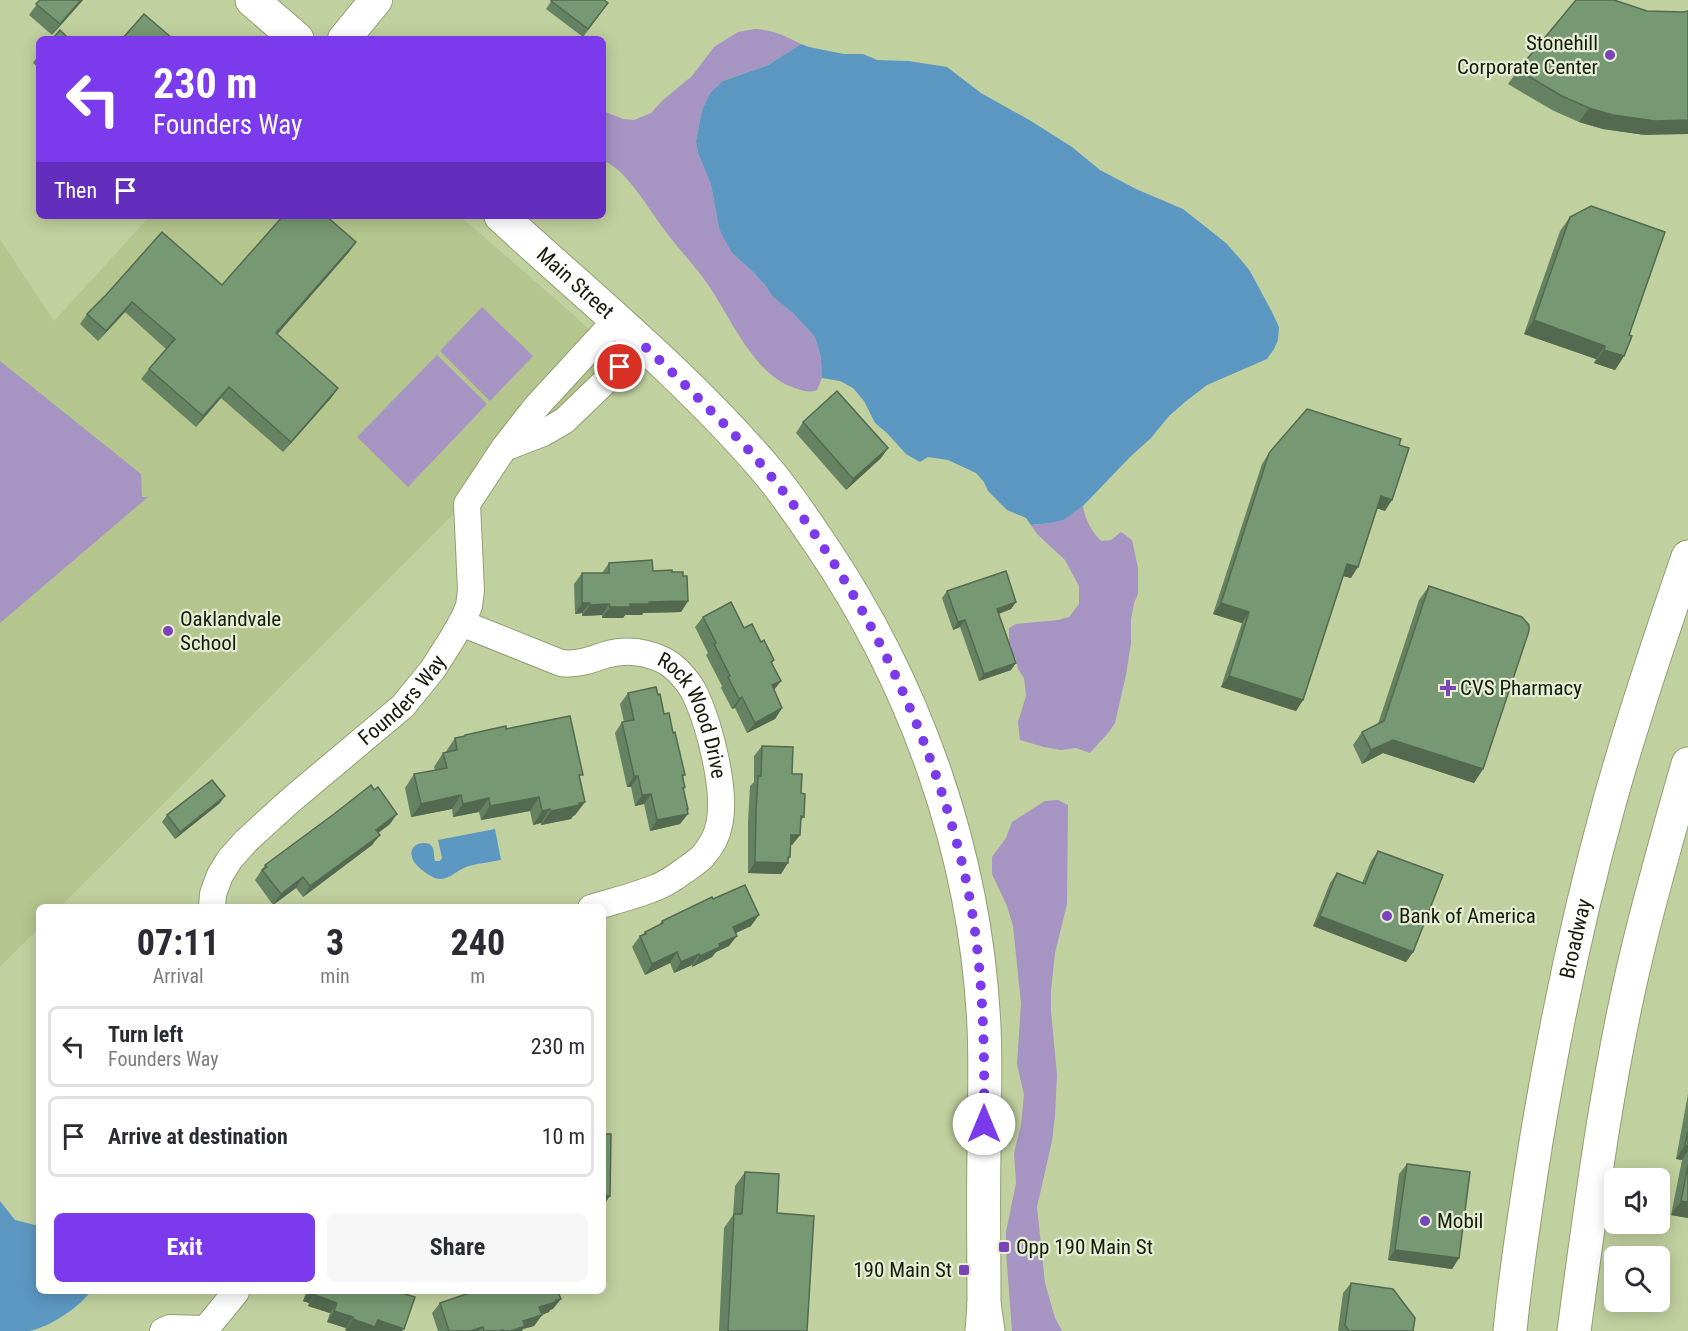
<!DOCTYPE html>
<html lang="en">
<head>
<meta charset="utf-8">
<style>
	:root { --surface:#fff; --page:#f7f7f7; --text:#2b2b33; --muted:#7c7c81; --line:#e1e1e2; --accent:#7c3aed }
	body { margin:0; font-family:"Roboto Condensed",sans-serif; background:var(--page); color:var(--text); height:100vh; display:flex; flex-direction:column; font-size:22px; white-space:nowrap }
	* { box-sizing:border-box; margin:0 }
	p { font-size:20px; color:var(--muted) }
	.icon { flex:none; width:33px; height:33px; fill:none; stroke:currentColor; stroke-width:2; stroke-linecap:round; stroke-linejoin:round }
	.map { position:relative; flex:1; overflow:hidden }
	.drawer { position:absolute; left:36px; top:904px; width:570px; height:390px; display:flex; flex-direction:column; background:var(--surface); border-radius:9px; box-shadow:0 3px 15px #0003 }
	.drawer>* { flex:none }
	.top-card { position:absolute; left:36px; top:36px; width:570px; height:183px; border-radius:9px; box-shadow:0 3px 15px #0003; background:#7c3aed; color:#fff; overflow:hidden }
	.fabs { position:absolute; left:1604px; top:1168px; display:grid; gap:12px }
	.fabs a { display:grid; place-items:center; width:66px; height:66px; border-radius:9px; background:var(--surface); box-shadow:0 3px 15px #0003; font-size:30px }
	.pin { position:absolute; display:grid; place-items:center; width:51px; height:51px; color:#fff; margin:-26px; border:3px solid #fff; border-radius:50%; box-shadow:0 2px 6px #0007 }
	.me { position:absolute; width:66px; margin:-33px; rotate:0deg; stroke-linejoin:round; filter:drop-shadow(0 0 4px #0008) }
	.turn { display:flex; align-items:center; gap:21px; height:126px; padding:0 18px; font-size:27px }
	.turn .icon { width:78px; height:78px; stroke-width:2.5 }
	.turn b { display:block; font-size:42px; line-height:51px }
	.then { display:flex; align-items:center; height:57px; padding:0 18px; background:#0003; gap:12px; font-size:22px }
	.eta { display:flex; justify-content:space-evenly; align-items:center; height:102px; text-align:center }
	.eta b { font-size:36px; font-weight:700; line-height:42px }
	.button { display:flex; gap:12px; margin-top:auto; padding:12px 18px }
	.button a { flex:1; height:69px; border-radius:9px; background:var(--accent); color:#fff; font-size:24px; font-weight:700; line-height:69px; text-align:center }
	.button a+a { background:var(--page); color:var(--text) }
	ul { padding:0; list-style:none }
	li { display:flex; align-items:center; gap:18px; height:81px; margin:0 12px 9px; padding:0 6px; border:3px solid var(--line); border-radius:9px }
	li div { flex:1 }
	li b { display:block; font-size:22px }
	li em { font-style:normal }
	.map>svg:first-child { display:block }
</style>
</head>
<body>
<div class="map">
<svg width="1688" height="1331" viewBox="0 0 1688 1331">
	<rect width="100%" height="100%" fill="#c1d09f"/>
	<path fill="#b5c58e" d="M150,216H460L576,317L614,354L60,907L39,908V928L0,967V239L54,321Z"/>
	<g fill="#a694c3">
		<path d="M755,29C773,30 786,36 801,44L768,65L723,81L710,93L702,110L696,141L698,153L711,185L719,228L732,253L752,271L765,285L773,297L793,313L815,337L821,358L822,378L817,390C809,393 803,391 795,388C756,377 732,321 711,289C696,266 676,247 660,224C648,207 623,166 603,161V111L623,119L634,120L651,113L663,100L692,76L714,47L738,32Z"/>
		<path d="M482,307L533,356L490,401L440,351Z"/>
		<path d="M437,355L487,404L408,487L357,437Z"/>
		<path d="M0,361L141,474L142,497H148L0,623Z"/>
		<path d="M1083,506C1085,519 1091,531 1101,541L1111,540L1121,532L1132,540L1138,568V594L1134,603L1131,619V643L1126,675L1115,723L1109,732L1090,753L1076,748L1061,750L1044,747L1020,740L1018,722L1026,696L1025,686L1024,678L1018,669L1016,659L1009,648V628L1016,624L1058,620L1069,617L1079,604V586L1065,560L1037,534L1031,525C1057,523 1062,521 1083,506Z"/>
		<path d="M1058,800L1068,805L1067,904L1055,953L1051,991V1011L1057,1075L1055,1116L1052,1141L1037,1207L1045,1283L1055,1318L1062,1331H1012L1006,1252V1232L1016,1183L1014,1153L1021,1125L1024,1095L1017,1064L1021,1003L1013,926L1007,906L992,874V857L1006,838L1012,822L1045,801Z"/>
	</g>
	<g fill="#5c97c1">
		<path d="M801,44L809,47L844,54H863L877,60L909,61L947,67L981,93L1031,121L1072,147L1100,170L1136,189L1183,209L1226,243L1241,260L1250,271L1272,312L1279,327L1278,340L1274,349L1267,359L1207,385L1185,402L1169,416L1151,438L1130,457L1083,506L1063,520L1050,523L1031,525L1026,518L1007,510L988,491L984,482L976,473L948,460L928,457L920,462L906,454L887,433L875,423L864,401L853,388L840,381L822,378L821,358L815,337L793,313L773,297L765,285L752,271L732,253L722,235L719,228L711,185L698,153L696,141L702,110L710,93L723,81L768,65Z"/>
		<path d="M495,829L501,860C491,862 480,863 469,866C459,868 451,879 440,879C432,879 413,865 412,857C409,848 417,842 425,843C436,844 433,853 435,861H440L442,858L438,840Z"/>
		<path d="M0,1201L15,1220L39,1226V1292H90C80,1307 48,1328 29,1331C20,1331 9,1331 0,1331Z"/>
	</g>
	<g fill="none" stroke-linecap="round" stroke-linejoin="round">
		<g stroke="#919f70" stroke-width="28">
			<g id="minor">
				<path d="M616,320L536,407L504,448L543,433L564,421L643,345"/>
				<path id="s1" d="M461,623L561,663C578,665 589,660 605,655C625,649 644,651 663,660C676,666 690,683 696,696C710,727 727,792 719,825C717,837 710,848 702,857C698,861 693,864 688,868C678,875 668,883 657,887C636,896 613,901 591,908"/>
				<path id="s2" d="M212,908L213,894L220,875L230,859L246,841L291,800L403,706L433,669L452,639L463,620L469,606L471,590L467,504L504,448"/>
				<path d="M163,1331L170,1328L205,1329"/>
				<path d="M204,1331L236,1292"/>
			</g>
		</g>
		<g stroke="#919f70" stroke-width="34">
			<path id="tertiary" d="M344,39L376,0"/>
		</g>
		<g stroke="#919f70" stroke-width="35">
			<g id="primary">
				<path d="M252,0L297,39"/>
				<path id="s3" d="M501,216C592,300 689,378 769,473C788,496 804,520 821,545C917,687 976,855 984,1027C986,1069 984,1111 984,1153C983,1204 984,1254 984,1304L982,1331"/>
			</g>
		</g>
		<g stroke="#919f70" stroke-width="35">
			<g id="trunk">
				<path d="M984,1304L988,1331"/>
				<path id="s4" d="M1510,1331C1516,1268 1526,1205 1536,1142C1555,1027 1579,912 1610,800C1633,718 1660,638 1688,557"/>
				<path d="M1574,1331C1591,1205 1607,1078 1637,953C1652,890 1670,827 1688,764"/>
			</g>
		</g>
		<use href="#minor" stroke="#fff" stroke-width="26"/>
		<use href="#tertiary" stroke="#fff" stroke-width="32"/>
		<use href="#primary" stroke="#fff" stroke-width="33"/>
		<use href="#trunk" stroke="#fff" stroke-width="33"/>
	</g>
	<g fill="#658362">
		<path d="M40,0H83L52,35L29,15Z"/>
		<path d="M552,0L608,3L583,37L546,9Z"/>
		<path d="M39,54V68L33,63Z"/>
		<path d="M1518,70L1645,135L1603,129L1579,122L1552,110L1508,84Z"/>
		<path d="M1570,217L1629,335L1624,356L1615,370L1594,363L1596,359L1524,334L1560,231Z"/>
		<path d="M356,242L349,252L277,334L338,388L331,398L283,452L221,398L196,427L141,379L149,369L166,349L125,312L98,341L80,324L87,314L106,295L222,285Z"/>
		<path d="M803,422L888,448L881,458L846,490L796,433Z"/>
		<path d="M1399,445L1385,511L1377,508L1351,578L1343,576L1303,700L1296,711L1221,687L1242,623L1213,614L1262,464L1269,453Z"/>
		<path d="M609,563L653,571L672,572L683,576L688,601L681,612L643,613L642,615H625L623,618H602V615L582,616V613L575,614L574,584L582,573H602Z"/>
		<path d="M1429,586L1483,769L1474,783L1383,753L1362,764L1353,745L1362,732L1378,724L1419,600Z"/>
		<path d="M947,591L1016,602L1011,609L999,614L1011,670L979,681L960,627L953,630L942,598Z"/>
		<path d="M703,617L744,628L761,642L774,660L772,663L781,681L774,690L782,708L775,719L747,733L735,708L732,709L721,688L722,686L706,655L708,653L695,627Z"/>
		<path d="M628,693L658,695L664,714L673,733L685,775L683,777L685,787L684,790L688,809L680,824L650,831L644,804L635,806L631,787H627L615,733L622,722H624L620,704Z"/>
		<path d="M506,729L580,779L585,802L575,815L573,816L571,819L541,825V823L533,825L530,811L481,820L479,812L453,817L452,809L411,817L405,788L414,774L435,770L434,767L443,753H445L455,738L463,737L465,735Z"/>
		<path d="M762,746L792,774L801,793L804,817L800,821V835L792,845H791L788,860L781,874L748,873V822L750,786L754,782V756Z"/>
		<path d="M220,803L175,839L162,822L167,815Z"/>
		<path d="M390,824L378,833L372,845L303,897L296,888L273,905L255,880L265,865Z"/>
		<path d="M1378,851L1413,952L1406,962L1313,926L1330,883L1337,873L1362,883L1371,861Z"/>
		<path d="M713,899L751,926L736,933L729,946L716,952L712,957L692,967V965L674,973L670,963L645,975L632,947L640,936L642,935L645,932L659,925L662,921Z"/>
		<path d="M1688,1094V1218L1671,1215L1682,1160L1676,1159Z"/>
		<path d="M1407,1164L1459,1258L1452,1269L1388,1260L1399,1174Z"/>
		<path d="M745,1172L777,1213L807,1331H719L724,1228L733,1215L735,1186Z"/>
		<path d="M1351,1283L1413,1331H1338L1343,1293Z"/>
		<path d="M306,1292H398L404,1329L402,1331H348L345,1330L346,1328L327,1322L330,1313L308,1306L309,1303L303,1301Z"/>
		<path d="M440,1303L553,1309L550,1310L549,1312L542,1315L534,1326L523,1329L522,1331H438L432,1313Z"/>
	</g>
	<g fill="#536a50">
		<path d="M81,0H83L52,35L60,24Z"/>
		<path d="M1589,108L1688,120V134L1645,135L1603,129L1579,122Z"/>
		<path d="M356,242L349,252L269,344L276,333Z"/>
		<path d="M132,302L125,312L98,341L106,331Z"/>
		<path d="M1534,320L1605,346L1596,359L1524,334Z"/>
		<path d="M1604,350L1624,356L1615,370L1594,363Z"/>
		<path d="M229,387L221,398L196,427L203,416Z"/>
		<path d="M338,388L331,398L283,452L291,442Z"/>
		<path d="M888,448L881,458L846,490L853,479Z"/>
		<path d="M1381,496L1392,500L1385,511L1373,507Z"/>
		<path d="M1347,564L1358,567L1351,578L1339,575Z"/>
		<path d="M688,601L681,612L643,613L642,615H625L623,618H602L610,607L649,602Z"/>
		<path d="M1016,602L1011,609L992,616L997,609Z"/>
		<path d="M582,603H590L582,613L575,614Z"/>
		<path d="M1221,603L1249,612L1242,623L1213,614Z"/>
		<path d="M609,604L602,615L582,616L590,605Z"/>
		<path d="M965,620L960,627L953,630L958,622Z"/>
		<path d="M1016,663L1011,670L979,681L984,674Z"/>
		<path d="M1229,676L1303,700L1296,711L1221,687Z"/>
		<path d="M781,681L773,691L772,685Z"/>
		<path d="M742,697L735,708L732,709L739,699Z"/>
		<path d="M782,708L775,719L747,733L755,723Z"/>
		<path d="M1393,740L1483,769L1474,783L1383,753L1362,764L1371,750Z"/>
		<path d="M634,776H638L631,787H627Z"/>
		<path d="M651,794L644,804L635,806L642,795Z"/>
		<path d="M461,795L452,809L411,817L421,804Z"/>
		<path d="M225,796L220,803L175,839L180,832Z"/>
		<path d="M539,797L530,811L481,820L490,806Z"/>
		<path d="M489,798L479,812L453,817L463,804Z"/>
		<path d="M585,802L575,815L573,816L571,819L541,825L551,811Z"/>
		<path d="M550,809L541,823L533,825L542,811Z"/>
		<path d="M688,809L684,814H688L680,824L650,831L657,820Z"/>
		<path d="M397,814L390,824L369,840L376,830Z"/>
		<path d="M380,835L372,845L303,897L310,886Z"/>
		<path d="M791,835H800L792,845H784Z"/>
		<path d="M790,857L786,863H788L781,874L748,873L755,862Z"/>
		<path d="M303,877L296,888L273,905L281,894Z"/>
		<path d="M759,915L751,926L725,938L733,927Z"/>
		<path d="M1320,916L1413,952L1406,962L1313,926Z"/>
		<path d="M737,936L729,946L716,952L712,957L692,967L700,956L719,944Z"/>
		<path d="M677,952L670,963L645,975L652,964Z"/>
		<path d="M699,954L692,965L674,973L681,962Z"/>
		<path d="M1685,1145L1688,1146V1151L1682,1160L1676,1159Z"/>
		<path d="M605,1195L610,1196L603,1206Z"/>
		<path d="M1681,1201L1688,1202V1218L1671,1215Z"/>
		<path d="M1395,1250L1459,1258L1452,1269L1388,1260Z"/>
		<path d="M309,1292L316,1293L309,1303L303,1301Z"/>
		<path d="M315,1295L337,1303L330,1313L308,1306Z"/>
		<path d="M561,1299L553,1309L550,1310L549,1312L532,1318L539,1307Z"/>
		<path d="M334,1311L353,1317L346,1328L327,1322Z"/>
		<path d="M542,1315L534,1326L523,1329L522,1331H511L523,1321Z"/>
		<path d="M353,1319L378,1320L404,1329L402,1331H348L345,1330Z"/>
		<path d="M483,1327L479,1331H470Z"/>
	</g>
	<g fill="#769872" stroke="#536a50" stroke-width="1.5">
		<path d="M40,0H81L60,24L36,4Z"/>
		<path d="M552,0H604L608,3L588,29L551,1Z"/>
		<path d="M1576,0H1614L1647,11L1683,12L1688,11V120L1655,121L1613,115L1589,108L1562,96L1518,70Z"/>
		<path d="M144,14L173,39H122Z"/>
		<path d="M60,30L69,39H52Z"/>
		<path d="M1591,206L1665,232L1629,335L1632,336L1624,356L1604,350L1605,346L1534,320L1570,217Z"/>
		<path d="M283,216H326L356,242L276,333L338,388L291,442L229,387L203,416L149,369L175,339L132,302L106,331L87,314L106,295L162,232L222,285Z"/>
		<path d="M837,391L888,448L853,479L803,422Z"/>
		<path d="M1307,409L1401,439L1399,445L1409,448L1392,500L1381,496L1358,567L1347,564L1303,700L1229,676L1249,612L1221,603L1269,453Z"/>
		<path d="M652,560L653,571L672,570V572H683V576H687L688,601L649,602V604H630V607H610L609,604L590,605V603H582V573H609V563Z"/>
		<path d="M1006,571L1016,602L997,609L1016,663L984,674L965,620L958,622L947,591Z"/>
		<path d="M1429,586L1522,617L1529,625V631L1483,769L1393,740L1371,750L1362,732L1384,721Z"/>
		<path d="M731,602L744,628L752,624L761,642L764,640L774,660L771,662L781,681L772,685L782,708L755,723L742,697L739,699L728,677L730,676L714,644L716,643L703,617Z"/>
		<path d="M656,687L658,695L660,694L664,714L669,713L673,733L675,732L685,775H682L685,787L683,788L688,809H687L688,814L657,820L651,794L642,795L638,776H634L622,722L634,720L628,693Z"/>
		<path d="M570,716L583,775H579L585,802L579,803L580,805L551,811L550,809L542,811L539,797L490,806L489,798L463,804L461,795L421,804L414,774L447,768L443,753L457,750L455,738L465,736V735L506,726V729Z"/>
		<path d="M762,746L793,747L792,774H802L801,793L805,794L804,817L801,816L800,835H791L790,857H788V863L755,862L756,811L758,776H761Z"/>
		<path d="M212,780L225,796L180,832L167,815Z"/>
		<path d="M371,785L374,790L378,787L397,814L376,830L380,835L310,886L303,877L281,894L262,870L267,867L265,865L334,814Z"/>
		<path d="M1378,851L1443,875L1413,952L1320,916L1337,873L1365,884Z"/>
		<path d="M745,885L759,915L733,927L737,936L719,944L720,947L700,956L699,954L681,962L677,952L652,964L640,936L646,934L645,932L663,923L662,921L712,897L713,899Z"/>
		<path d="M1688,1131V1146L1685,1145Z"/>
		<path d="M603,1134H611L610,1196L605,1195L604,1216H603Z"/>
		<path d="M1407,1164L1470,1172L1459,1258L1395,1250Z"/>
		<path d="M1688,1165V1202L1681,1201Z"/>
		<path d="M745,1172L779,1174L777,1213L814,1216L807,1331H728L734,1214H742Z"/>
		<path d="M1351,1283L1393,1289L1415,1318L1413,1331H1349L1345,1325Z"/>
		<path d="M313,1292H398L415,1297L404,1329L378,1320L375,1327L353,1319V1317L334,1311L337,1303L315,1295L316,1293Z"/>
		<path d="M472,1292H558L561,1299L556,1300V1302L539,1307L542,1315L523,1321L525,1326L511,1331H503V1330L499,1331H484L483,1327L470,1331H449L440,1303Z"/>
	</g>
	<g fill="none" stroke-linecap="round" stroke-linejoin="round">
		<path stroke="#7c3aed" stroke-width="10" stroke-dasharray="0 18" d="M620,367L643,345C660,360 676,376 692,392C719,419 746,445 770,475C860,584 928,725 962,863C983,948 985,1037 984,1124"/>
	</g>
	<g fill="#7b43ba" stroke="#e5edd4" stroke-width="2">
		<circle cx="1610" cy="55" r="6"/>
		<circle cx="168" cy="631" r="6"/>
		<path d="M1445 679h6v6h6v6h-6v6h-6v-6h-6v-6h6z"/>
		<circle cx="1387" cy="916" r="6"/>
		<circle cx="1425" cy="1221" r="6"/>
		<rect x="998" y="1241" width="12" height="12" rx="3"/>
		<rect x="958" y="1264" width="12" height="12" rx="3"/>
	</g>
	<g text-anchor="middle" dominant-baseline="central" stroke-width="4.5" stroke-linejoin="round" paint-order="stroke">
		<g font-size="21" fill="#171c0a" stroke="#e5edd4" text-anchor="start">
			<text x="1598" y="43" text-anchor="end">Stonehill<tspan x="1598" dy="24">Corporate Center</tspan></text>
			<text x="180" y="619">Oaklandvale<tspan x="180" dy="24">School</tspan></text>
			<text x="1460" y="688">CVS Pharmacy</text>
			<text x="1399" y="916">Bank of America</text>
			<text x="1437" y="1221">Mobil</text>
			<text x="1016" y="1247">Opp 190 Main St</text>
			<text x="952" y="1270" text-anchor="end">190 Main St</text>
		</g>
		<g font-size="21" fill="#171c0a" stroke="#e5edd4">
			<text stroke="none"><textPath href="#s3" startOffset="100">Main Street</textPath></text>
			<text stroke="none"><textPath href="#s2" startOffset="288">Founders Way</textPath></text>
			<text stroke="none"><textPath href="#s1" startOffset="278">Rock Wood Drive</textPath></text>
			<text stroke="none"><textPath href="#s4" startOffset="398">Broadway</textPath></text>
		</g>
	</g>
</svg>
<div class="fabs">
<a><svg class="icon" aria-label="sound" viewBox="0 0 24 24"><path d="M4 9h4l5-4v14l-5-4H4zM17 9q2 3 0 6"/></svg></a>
<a><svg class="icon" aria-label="search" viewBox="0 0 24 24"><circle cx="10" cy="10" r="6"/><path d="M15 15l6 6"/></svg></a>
</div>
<div class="pin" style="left:620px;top:367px;background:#d93025"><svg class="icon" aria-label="arrive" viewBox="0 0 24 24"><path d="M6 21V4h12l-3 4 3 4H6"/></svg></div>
<svg class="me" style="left:984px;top:1124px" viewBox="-20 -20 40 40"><circle r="19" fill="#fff"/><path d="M0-13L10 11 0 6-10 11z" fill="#7c3aed"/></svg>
<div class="top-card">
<div class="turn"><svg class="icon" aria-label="left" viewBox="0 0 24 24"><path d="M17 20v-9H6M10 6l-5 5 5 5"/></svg><div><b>230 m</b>Founders Way</div></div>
<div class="then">Then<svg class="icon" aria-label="arrive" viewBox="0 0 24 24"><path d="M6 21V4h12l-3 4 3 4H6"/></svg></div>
</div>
<section class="drawer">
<div class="eta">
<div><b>07:11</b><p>Arrival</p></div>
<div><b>3</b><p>min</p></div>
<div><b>240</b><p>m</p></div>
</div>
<ul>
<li><svg class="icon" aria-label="left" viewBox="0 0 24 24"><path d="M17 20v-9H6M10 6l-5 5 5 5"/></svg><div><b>Turn left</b><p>Founders Way</p></div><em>230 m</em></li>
<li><svg class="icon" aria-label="arrive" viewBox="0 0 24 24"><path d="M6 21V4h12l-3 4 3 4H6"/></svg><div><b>Arrive at destination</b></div><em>10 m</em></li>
</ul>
<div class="button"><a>Exit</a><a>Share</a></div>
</section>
</div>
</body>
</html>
